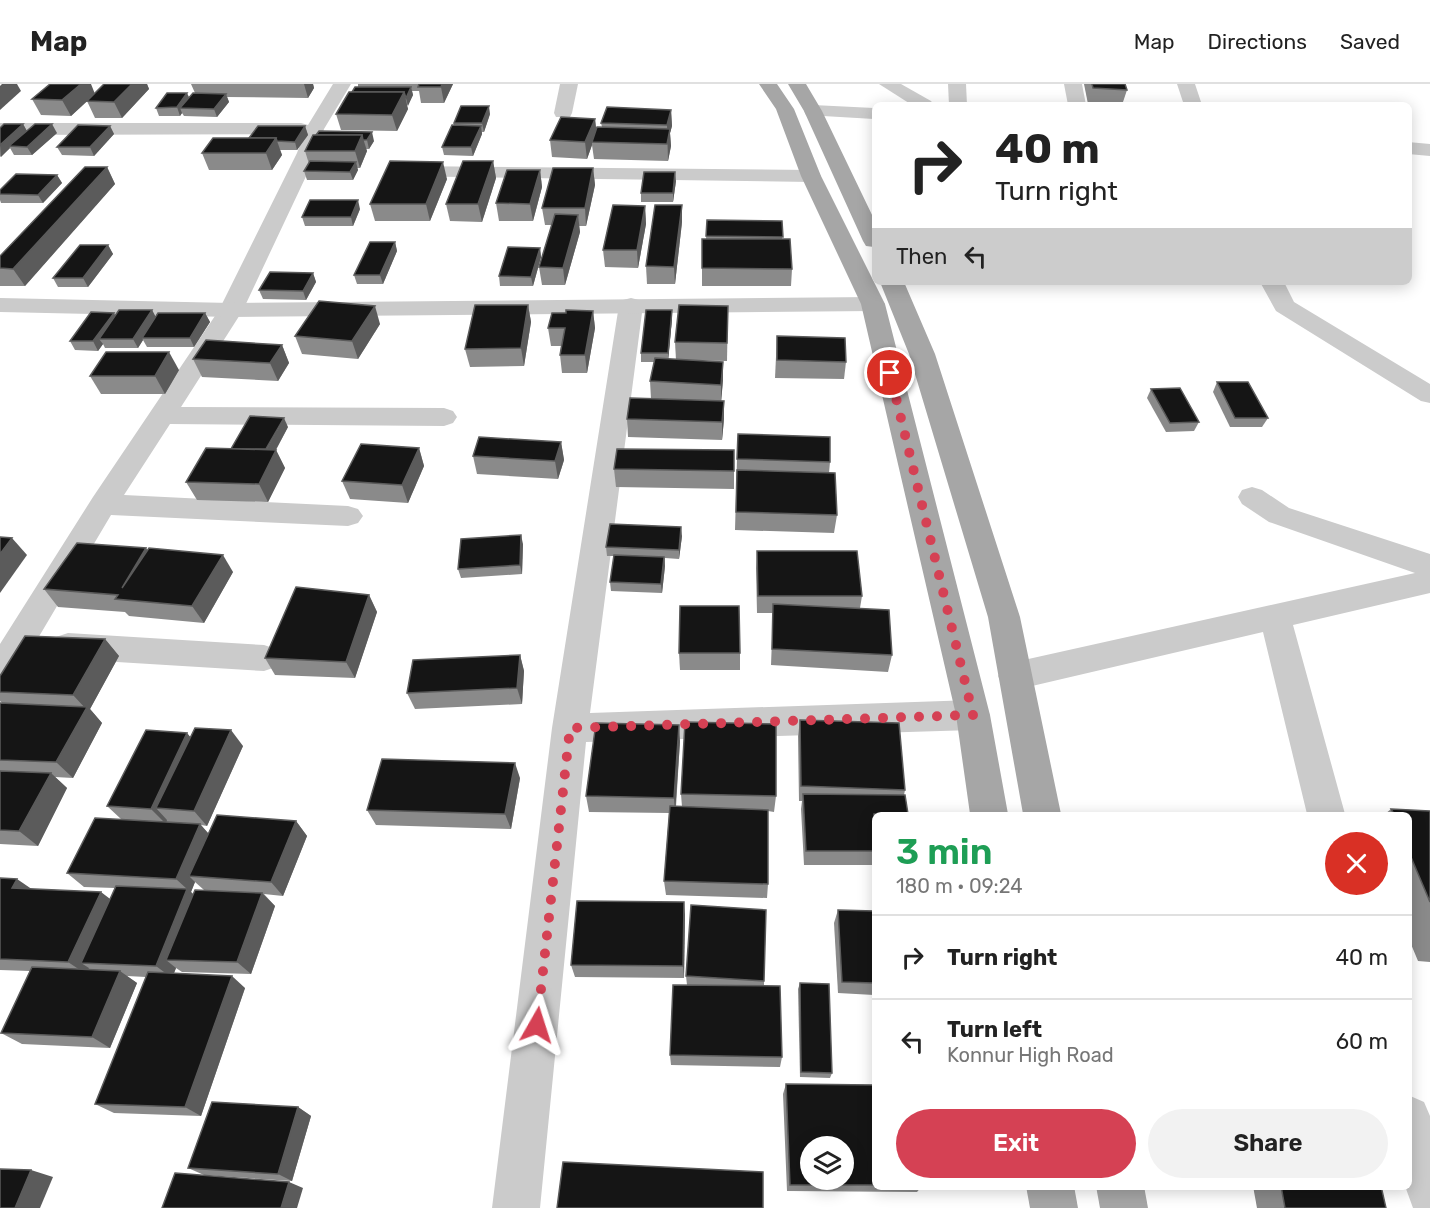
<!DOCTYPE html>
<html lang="en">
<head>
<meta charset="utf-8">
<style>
	:root { --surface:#fff; --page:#f2f2f2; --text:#222; --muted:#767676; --line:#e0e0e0; --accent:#d54154 }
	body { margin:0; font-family:Rubik,sans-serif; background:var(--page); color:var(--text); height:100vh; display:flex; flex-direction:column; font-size:22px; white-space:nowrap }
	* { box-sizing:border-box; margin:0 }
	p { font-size:20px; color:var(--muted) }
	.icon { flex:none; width:33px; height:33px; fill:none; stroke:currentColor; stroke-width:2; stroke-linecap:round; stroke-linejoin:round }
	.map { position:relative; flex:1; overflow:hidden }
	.side { position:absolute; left:872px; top:728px; width:540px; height:378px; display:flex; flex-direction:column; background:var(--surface); border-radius:9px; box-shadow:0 3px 15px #0003 }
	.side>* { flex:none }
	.hud { position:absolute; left:872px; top:18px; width:540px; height:183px; border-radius:9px; box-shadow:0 3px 15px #0003; background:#fff; color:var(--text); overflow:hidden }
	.tools { position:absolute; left:800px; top:1052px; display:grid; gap:12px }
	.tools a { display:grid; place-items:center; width:54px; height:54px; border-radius:50%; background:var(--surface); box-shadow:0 3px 15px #0003; font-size:30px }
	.pin { position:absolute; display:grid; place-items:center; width:51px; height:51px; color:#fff; margin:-26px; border:3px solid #fff; border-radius:50%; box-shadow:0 2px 6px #0007 }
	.me { position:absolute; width:66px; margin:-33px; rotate:6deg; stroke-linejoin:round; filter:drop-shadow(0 0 4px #0008) }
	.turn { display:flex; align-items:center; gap:21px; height:126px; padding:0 24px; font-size:27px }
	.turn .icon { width:78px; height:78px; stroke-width:2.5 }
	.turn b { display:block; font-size:42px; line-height:51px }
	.then { display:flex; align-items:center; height:57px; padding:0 24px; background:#0003; gap:12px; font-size:22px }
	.round { display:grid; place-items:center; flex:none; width:63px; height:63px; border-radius:32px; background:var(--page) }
	.headline { display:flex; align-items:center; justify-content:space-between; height:102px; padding:0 24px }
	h1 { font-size:36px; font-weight:600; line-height:45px; color:#1e9e55 }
	.primary-button { display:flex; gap:12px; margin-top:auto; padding:12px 24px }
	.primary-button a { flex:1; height:69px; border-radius:36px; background:var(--accent); color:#fff; font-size:24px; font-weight:600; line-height:69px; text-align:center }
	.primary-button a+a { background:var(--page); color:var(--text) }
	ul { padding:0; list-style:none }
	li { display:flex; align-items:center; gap:18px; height:84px; padding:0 24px; border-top:2px solid var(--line) }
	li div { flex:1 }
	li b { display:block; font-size:22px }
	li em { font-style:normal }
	header { display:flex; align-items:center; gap:36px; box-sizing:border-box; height:84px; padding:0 30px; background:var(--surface); border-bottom:2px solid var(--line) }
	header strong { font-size:28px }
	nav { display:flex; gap:33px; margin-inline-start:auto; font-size:21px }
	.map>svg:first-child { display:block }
</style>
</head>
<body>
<header>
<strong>Map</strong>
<nav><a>Map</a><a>Directions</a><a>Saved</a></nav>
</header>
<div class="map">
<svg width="1430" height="1124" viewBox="0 0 1430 1124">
	<rect width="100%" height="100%" fill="#fff"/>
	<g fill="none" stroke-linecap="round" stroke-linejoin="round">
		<g fill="#cbcbcb" fill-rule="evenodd">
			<path d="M333,0H351L324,45L317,69L243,226L181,323L444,324L453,327L457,333L453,339L444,342L170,340L124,411L348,422L358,425L363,432L358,439L348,442L111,431L12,598L0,602V560L93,413L219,226L297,69L304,50L0,51V39H301L308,41Z"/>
			<path d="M560,0H578L572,29L570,33H556L554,29Z"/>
			<path d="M879,0H901L931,17L934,21H912Z"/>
			<path d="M948,0H966L967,21H949Z"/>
			<path d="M1064,0H1082L1086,21H1068Z"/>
			<path d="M1177,0H1195L1202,21H1184Z"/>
			<path d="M813,21L874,24V35L806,31L804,27L806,23Z"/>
			<path d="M1408,58L1430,60V72L1408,70Z"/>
			<path d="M402,82L811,86L818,88L821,92L818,96L811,98L395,92L392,88L395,84Z"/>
			<path d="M1260,198H1284L1294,218L1430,300V319L1421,317L1276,227Z"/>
			<path d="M631,214L639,216L643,221L590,629L973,616L985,621L990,631L985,641L973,646L586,658L540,1124H492L552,644L619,221L623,216Z"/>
			<path d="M1252,403L1262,406L1289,424L1430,470V509L1293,541L1345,730H1307L1263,548L1015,606L1003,602L998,592L1003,582L1015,578L1415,489L1269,438L1242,420L1238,413L1242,406Z"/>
			<path d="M68,549L264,561L276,565L281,574L276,583L264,587L68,575L56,571L52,562L56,553Z"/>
			<path d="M1408,1011L1424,1018L1430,1032V1124H1413L1405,1102H1408Z"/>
		</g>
		<path fill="#cbcbcb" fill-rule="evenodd" d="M873,213L881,215L885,220L881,225L873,227L231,233L0,228V214L231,219Z"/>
		<g fill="#a6a6a6" fill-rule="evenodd">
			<path d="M759,0H777L794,25L821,92L885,220L990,631L1008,730H970L956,631L861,220L801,92L776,25Z"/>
			<path d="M788,0H806L822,27L874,135V163L866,162L863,157L804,27Z"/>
			<path d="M880,198H904L935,270L1020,533L1061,730H1023L988,533L909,270Z"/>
			<path d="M1026,1102H1074L1078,1124H1030Z"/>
			<path d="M1096,1102H1144L1148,1124H1100Z"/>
		</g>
	</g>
	<g fill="#8a8a8a" fill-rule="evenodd">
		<path d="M104,0H147L149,5L122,34H95L87,17L71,32L41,31L32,15L95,9Z"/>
		<path d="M191,0H313L314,4L308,14L227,13L229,18L217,33L184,32L182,29L180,32H159L156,24L189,13L195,9Z"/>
		<path d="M358,0H453L444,19H421L419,7H412L413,11L407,22L408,25L397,47L341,46L336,30L352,8L358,3Z"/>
		<path d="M1084,0H1125L1127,6L1122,21L1088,20Z"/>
		<path d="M671,26L672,42L670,49L671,62L668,77L594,75L592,61L587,75L552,73L550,56L595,35L596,45L602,43L601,39Z"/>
		<path d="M490,30L484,48H482V50L473,72L444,71L442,63L454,41V39Z"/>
		<path d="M23,40L27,47L57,49L32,71H14L10,64L0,73V44Z"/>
		<path d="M110,42L114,50L94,72L62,71L57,63Z"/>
		<path d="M305,42L308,51L297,66H280L282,71L272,86H209L202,69L249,54Z"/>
		<path d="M313,51L374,57L369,65H366L367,67L360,84H357L358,86L353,96H307L304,87L309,80L305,67Z"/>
		<path d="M493,77L496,94L482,138L450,137L446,120Z"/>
		<path d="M107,83L115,100L25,202H0V172Z"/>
		<path d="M593,84L595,101L586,142H579L580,148L565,201H542L539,183L552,141H545L542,124Z"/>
		<path d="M540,86L542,103L533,137H499L496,119Z"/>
		<path d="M57,91L62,99L43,119H1L0,116V106Z"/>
		<path d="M447,95L430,137H375L370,120Z"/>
		<path d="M676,97L673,118H641V109Z"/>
		<path d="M682,121V138L675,200H647L646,182Z"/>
		<path d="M645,122L646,140L638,184L605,183L603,166Z"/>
		<path d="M360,125L353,142H305L302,133Z"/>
		<path d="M707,136L782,137V155L792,185L791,202H702V184L706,155Z"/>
		<path d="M395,158L397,167L383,200H357L354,191Z"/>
		<path d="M108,161L113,170L88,203H58L53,194Z"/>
		<path d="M540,164L541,173L533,202H500L499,192Z"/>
		<path d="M313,189L316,198L306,216L263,215L259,206Z"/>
		<path d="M528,221L531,238L524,282L470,283L465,265Z"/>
		<path d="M728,222L727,277L676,276L675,258Z"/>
		<path d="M152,226L155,233L205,229L210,238L194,263H147L143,256L138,264H105L103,260L98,267L75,266L70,257L115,232Z"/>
		<path d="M672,226V235L668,275L723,296L721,317L724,335L722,356L628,353L627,335L651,315L650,297L654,278H641V269Z"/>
		<path d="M593,227L595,244L587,289H562L560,271L561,262H551L548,244L566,229Z"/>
		<path d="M380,240L358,275L302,270L295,252Z"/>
		<path d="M777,252L846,278L844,295L775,294Z"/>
		<path d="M282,261L289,279L278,297L202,293L193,275Z"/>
		<path d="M179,286L165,310H101L90,292Z"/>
		<path d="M1217,298L1268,334L1262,343H1230L1213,308Z"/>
		<path d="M1151,305L1199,338L1194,347L1166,348L1147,314Z"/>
		<path d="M288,343L276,366L285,384L268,418L197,416L186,398L231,365Z"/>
		<path d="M561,358L564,376L558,395L477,390L473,372Z"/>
		<path d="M419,364L424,382L408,419L350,415L342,397Z"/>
		<path d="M734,366V405L616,403L614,385Z"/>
		<path d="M737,375L830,378L829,389L837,431L834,449L735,446Z"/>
		<path d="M682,452L679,475L665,474V482L662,509L611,507L610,498L614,472H607L606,463Z"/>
		<path d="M523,460L522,490L461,494L458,485Z"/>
		<path d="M148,466L233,488L204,539L129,532L125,528L58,523L44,505Z"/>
		<path d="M757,467L862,512L860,524L892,571L888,588L771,581L773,529H757L756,484Z"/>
		<path d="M369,511L377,528L355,594L275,591L265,574Z"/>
		<path d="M105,555L119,572L90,625L102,639L73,694L55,693L67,704L38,762L0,760V619H2L0,617V592Z"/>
		<path d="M679,569H740V586H680Z"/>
		<path d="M520,571L524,587L522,620L415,625L407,609Z"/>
		<path d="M800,636L905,706L904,711L874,730V781H804L801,725L802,717H799L798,652Z"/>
		<path d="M187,649L190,653L243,662L207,742L201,741L209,750L296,737L307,752L283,812L264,810L275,822L251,890L182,888L176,884L174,889L245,904L201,1032L114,1029L95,1020L146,893L127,892L137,899L110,964L22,960L1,949L30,887L0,886V794L31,805L110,815L115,804L84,803L67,789L121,735L107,722ZM195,798L204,806L193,810L191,808Z"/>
		<path d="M680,657L676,723H682L681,710L776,712L774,728L768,727V800L767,814L666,811L664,797L669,729L589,728L586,712Z"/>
		<path d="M520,694L511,745L376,741L367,726Z"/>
		<path d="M1391,725L1430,727V878L1418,877L1408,853V730H1385Z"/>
		<path d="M838,826L874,827V911L838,909L834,839Z"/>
		<path d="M685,831L684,894L575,893L571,881Z"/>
		<path d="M686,892L764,897V902L782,973L780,983L671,981L670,971L687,901Z"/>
		<path d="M800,899L832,989L830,994L800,993L798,905Z"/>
		<path d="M786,1000L874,1001V1102H922L917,1108L787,1107L783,1010Z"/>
		<path d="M298,1023L311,1032L292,1097L204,1091L188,1084Z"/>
		<path d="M1253,1102H1381L1386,1124H1257Z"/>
	</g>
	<g fill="#5b5b5b">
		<path d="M2,0H17L21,7L0,26V2Z"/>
		<path d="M81,0H91L95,10L71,32L62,16Z"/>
		<path d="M132,0H147L149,5L122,34L114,18Z"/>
		<path d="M304,0H313L314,4L308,14Z"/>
		<path d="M442,0H453L444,19L441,3Z"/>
		<path d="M411,3L413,11L408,22L406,14Z"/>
		<path d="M404,8L408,25L397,47L392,31Z"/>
		<path d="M187,9L191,17L180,24L182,29L180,32L177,23Z"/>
		<path d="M226,10L229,18L217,33L214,25Z"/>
		<path d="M489,22L490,30L484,48L482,39Z"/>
		<path d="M671,26L672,42L670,49L671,62L668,77L667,41Z"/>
		<path d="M595,35L597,52L592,58V61L587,75L585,58Z"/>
		<path d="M23,40L28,49L9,62L10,64L1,73L0,61Z"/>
		<path d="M52,40L57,49L32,71L27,63Z"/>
		<path d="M110,42L114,50L94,72L90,63Z"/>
		<path d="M305,42L308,51L297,66L295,58Z"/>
		<path d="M481,42L482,50L473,72L471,63Z"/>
		<path d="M372,48L374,57L369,65L367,56Z"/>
		<path d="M362,51L367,67L360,84L355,67Z"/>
		<path d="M276,54L282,71L272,86L266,69Z"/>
		<path d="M493,77L496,94L482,138L478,120Z"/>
		<path d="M356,78L358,86L353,96L350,88Z"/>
		<path d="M443,78L447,95L430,137L426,120Z"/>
		<path d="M107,83L115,100L25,202L13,185Z"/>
		<path d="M593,84L595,101L586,142L585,124Z"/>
		<path d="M540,86L542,103L533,137L530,120Z"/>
		<path d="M675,88L676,97L673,118V109Z"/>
		<path d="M57,91L62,99L43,119L38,111Z"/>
		<path d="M358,116L360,125L353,142L351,133Z"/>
		<path d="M682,121V138L675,200L674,183Z"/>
		<path d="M645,122L646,140L638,184L637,166Z"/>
		<path d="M578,131L580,148L565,201L563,184Z"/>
		<path d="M395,158L397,167L383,200L380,191Z"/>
		<path d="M108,161L113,170L88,203L83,194Z"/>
		<path d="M540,164L541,173L533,202L531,193Z"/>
		<path d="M313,189L316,198L306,216L303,207Z"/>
		<path d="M528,221L531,238L524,282L521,264Z"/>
		<path d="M375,222L380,240L358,275L352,257Z"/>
		<path d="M152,226L157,235L142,254L143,256L138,264L133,255Z"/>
		<path d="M672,226V235L668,279V269Z"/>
		<path d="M593,227L595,244L587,289L585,271Z"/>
		<path d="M114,229L119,238L99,255L103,260L98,267L93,257Z"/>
		<path d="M205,229L210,238L194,263L190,254Z"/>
		<path d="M282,261L289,279L278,297L270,279Z"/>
		<path d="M169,268L179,286L165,310L155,292Z"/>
		<path d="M723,278V296L721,319V301Z"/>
		<path d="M724,317V335L722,356V338Z"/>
		<path d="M284,334L288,343L267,382L263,372Z"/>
		<path d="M561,358L564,376L558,395L555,377Z"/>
		<path d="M419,364L424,382L408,419L402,401Z"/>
		<path d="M276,366L285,384L268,418L259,400Z"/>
		<path d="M681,443L682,452L679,475V466Z"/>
		<path d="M521,451L523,460L522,490L520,481Z"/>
		<path d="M12,454L27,471L0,509V470Z"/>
		<path d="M146,464L158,482L122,504Z"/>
		<path d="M223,471L233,488L204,539L192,522Z"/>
		<path d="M664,473L665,482L662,509L661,500Z"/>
		<path d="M369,511L377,528L355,594L346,578Z"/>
		<path d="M105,555L119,572L90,625L102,639L73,694L56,678L86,625L73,611Z"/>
		<path d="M520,571L524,587L522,620L517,604Z"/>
		<path d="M679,641L680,657L675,730L674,714Z"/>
		<path d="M231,646L243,662L207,742L194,727Z"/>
		<path d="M187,649L200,665L156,724L167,736L166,740L151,725Z"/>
		<path d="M515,679L520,694L511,745L505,730Z"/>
		<path d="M51,689L67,704L38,762L19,747Z"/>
		<path d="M296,737L307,752L283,812L271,798Z"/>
		<path d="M200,740L213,755L189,792L195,798L191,808L201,818L166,876L176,884L172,894L156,882L187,805L176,795Z"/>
		<path d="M17,795L36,808L12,804Z"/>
		<path d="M101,808L118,821L81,879L89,884L86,890L68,878Z"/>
		<path d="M262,809L275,822L251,890L237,878Z"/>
		<path d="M684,818L685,831L684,894L683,882Z"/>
		<path d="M120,887L137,899L110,964L92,953Z"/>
		<path d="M232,892L245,904L201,1032L185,1023Z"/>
		<path d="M298,1023L311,1032L292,1097L278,1090Z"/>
		<path d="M31,1086L53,1093L40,1124H15Z"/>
		<path d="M289,1098L303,1104L297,1124H281Z"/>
	</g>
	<g fill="#151515" stroke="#5b5b5b" stroke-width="1.5" fill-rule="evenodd">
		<path d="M50,0H81L62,16L32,15Z"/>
		<path d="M104,0H132L114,18L87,17Z"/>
		<path d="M419,0H442L441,3H418Z"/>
		<path d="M1092,0H1125L1127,6L1093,4Z"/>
		<path d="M355,3H411L406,14L404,8H352Z"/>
		<path d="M349,8H404L392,31L336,30Z"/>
		<path d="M167,9H187L177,23L156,24Z"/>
		<path d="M193,9L226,10L214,25L180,24Z"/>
		<path d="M461,22H489L482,39H454Z"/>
		<path d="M607,23L671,26L667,41L601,39Z"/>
		<path d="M561,33L595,35L585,58L550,56Z"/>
		<path d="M4,40H23L0,61V44Z"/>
		<path d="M35,40H52L27,63L9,62Z"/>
		<path d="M78,41L110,42L90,63H57Z"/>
		<path d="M452,41L481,42L471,63H442Z"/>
		<path d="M258,42H305L295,58L277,57L276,54H249Z"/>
		<path d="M597,43L670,45L667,60L592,58Z"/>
		<path d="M319,47L372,48L367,56H363L362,51H316Z"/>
		<path d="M313,51H362L355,67H305Z"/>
		<path d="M213,54H276L266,69H202Z"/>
		<path d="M310,77L356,78L350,88L304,87Z"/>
		<path d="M390,77L443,78L426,120H370Z"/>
		<path d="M463,77H493L478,120H446Z"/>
		<path d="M85,83H107L13,185L0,184V172Z"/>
		<path d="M553,84H593L585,124H542Z"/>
		<path d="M507,86H540L530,120L496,119Z"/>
		<path d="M644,88H675L673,109H641Z"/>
		<path d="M16,90L57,91L38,111L0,110V106Z"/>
		<path d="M310,116H358L351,133H302Z"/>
		<path d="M613,121L645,122L637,166H603Z"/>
		<path d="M655,121H682L674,183L646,182Z"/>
		<path d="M555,130L578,131L563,184L539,183Z"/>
		<path d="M707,136L782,137L783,153L706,152Z"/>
		<path d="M702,155H790L792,185L702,184Z"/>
		<path d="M370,158H395L380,191H354Z"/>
		<path d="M80,161H108L83,194H53Z"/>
		<path d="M508,163L540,164L531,193L499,192Z"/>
		<path d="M270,188L313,189L303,207L259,206Z"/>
		<path d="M319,217L375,222L352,257L295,252Z"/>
		<path d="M475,221H528L521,264L465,265Z"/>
		<path d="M679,221L728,222L727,259L675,258Z"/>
		<path d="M119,226H152L133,255H99Z"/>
		<path d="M566,226L593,227L585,271H560L565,244H548L552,229H566Z"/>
		<path d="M646,226H672L668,269H641Z"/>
		<path d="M91,228L114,229L93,257H70Z"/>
		<path d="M158,229H205L190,254H142Z"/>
		<path d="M777,252L845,254L846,278L777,276Z"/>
		<path d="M206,256L282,261L270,279L193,275Z"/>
		<path d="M106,268H169L155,292H90Z"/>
		<path d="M655,274L723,278L721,301L650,297Z"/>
		<path d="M1217,298H1248L1268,334H1235Z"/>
		<path d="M1180,304L1199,338L1170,339L1151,305Z"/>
		<path d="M630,314L724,317L722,338L627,335Z"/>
		<path d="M250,332L284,334L266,365H231Z"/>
		<path d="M738,350L830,353V378L737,375Z"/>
		<path d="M479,353L561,358L555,377L473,372Z"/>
		<path d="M361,360L419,364L402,401L342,397Z"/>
		<path d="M206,364L276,366L259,400L186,398Z"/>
		<path d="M617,365L734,366V387L614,385Z"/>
		<path d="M737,386L835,389L837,431L736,428Z"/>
		<path d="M610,440L681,443L679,466L606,463Z"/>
		<path d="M521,451L520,481L458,485L461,455Z"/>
		<path d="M0,453L12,454L0,470Z"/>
		<path d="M77,459L146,464L122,504L149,464L223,471L192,522L115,515L118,511L44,505Z"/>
		<path d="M757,467H857L862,512H758Z"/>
		<path d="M614,471L664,473L661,500L610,498Z"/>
		<path d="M296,503L369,511L346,578L265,574Z"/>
		<path d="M773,520L889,526L892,571L772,565Z"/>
		<path d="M680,522H739L740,569H679Z"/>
		<path d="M25,552L105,555L73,611L0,608V592Z"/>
		<path d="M520,571L517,604L407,609L413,576Z"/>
		<path d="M0,619L87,623L56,678L0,676Z"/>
		<path d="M800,636L899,639L905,706L801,702Z"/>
		<path d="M685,638L776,640V712L681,710Z"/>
		<path d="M596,639L679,641L674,714L586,712Z"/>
		<path d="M195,644L231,646L194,727L156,724Z"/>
		<path d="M146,646L187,649L151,725L107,722Z"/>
		<path d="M382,675L515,679L505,730L367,726Z"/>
		<path d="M0,687L51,689L19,747L0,746Z"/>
		<path d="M803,710L905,711L908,730H874V767H806Z"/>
		<path d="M670,722L768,726V800L664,797Z"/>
		<path d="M1391,725L1430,727V818L1408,766V730H1394Z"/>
		<path d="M217,731L296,737L271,798L189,792Z"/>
		<path d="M95,734L200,740L176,795L67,789Z"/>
		<path d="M0,794L17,795L12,804L101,808L68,878L0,875Z"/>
		<path d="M116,802L187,805L156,882L81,879Z"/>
		<path d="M195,806L262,809L237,878L166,876Z"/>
		<path d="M577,817L684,818L683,882L571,881Z"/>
		<path d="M691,821L766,826L764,897L686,892Z"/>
		<path d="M838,826L874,827V899L842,898Z"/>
		<path d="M32,883L120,887L92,953L1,949Z"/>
		<path d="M148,888L232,892L185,1023L95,1020Z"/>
		<path d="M800,899L829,900L832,989L801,988Z"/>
		<path d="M673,901L780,902L782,973L670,971Z"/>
		<path d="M786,1000L874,1001V1101H790ZM810,1062H843V1095H810Z"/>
		<path d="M212,1018L298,1023L278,1090L188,1084Z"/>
		<path d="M563,1078L763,1088V1124H557Z"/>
		<path d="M0,1085L31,1086L15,1124H0Z"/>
		<path d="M175,1089L289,1098L281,1124H162Z"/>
		<path d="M1281,1102H1381L1386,1124H1285Z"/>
	</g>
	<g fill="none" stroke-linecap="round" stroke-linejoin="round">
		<path stroke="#d54154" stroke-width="10" stroke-dasharray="0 18" d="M537,941L570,644L973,631L890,289"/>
	</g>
</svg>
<div class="tools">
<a><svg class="icon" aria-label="layers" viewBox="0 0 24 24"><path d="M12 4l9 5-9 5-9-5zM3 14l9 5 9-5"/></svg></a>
</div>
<div class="pin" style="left:890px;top:289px;background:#d93025"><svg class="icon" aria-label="arrive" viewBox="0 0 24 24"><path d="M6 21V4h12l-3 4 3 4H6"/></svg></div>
<svg class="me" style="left:537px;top:941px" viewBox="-20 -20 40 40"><path d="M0-17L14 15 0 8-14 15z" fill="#d54154" stroke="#fff" stroke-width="4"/></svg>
<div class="hud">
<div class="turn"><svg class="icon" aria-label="right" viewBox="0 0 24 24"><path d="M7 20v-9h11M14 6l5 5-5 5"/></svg><div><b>40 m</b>Turn right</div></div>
<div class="then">Then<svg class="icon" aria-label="left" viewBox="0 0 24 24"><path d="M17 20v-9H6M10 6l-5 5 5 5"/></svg></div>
</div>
<section class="side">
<div class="headline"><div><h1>3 min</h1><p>180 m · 09:24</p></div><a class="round" style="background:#d93025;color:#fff"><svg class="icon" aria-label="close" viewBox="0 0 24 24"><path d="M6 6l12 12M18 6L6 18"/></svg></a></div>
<ul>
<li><svg class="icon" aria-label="right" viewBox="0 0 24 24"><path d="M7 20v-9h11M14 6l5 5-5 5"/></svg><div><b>Turn right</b></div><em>40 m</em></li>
<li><svg class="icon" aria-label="left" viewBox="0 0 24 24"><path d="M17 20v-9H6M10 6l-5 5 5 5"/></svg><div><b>Turn left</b><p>Konnur High Road</p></div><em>60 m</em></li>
</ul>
<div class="primary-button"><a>Exit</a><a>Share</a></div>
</section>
</div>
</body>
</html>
